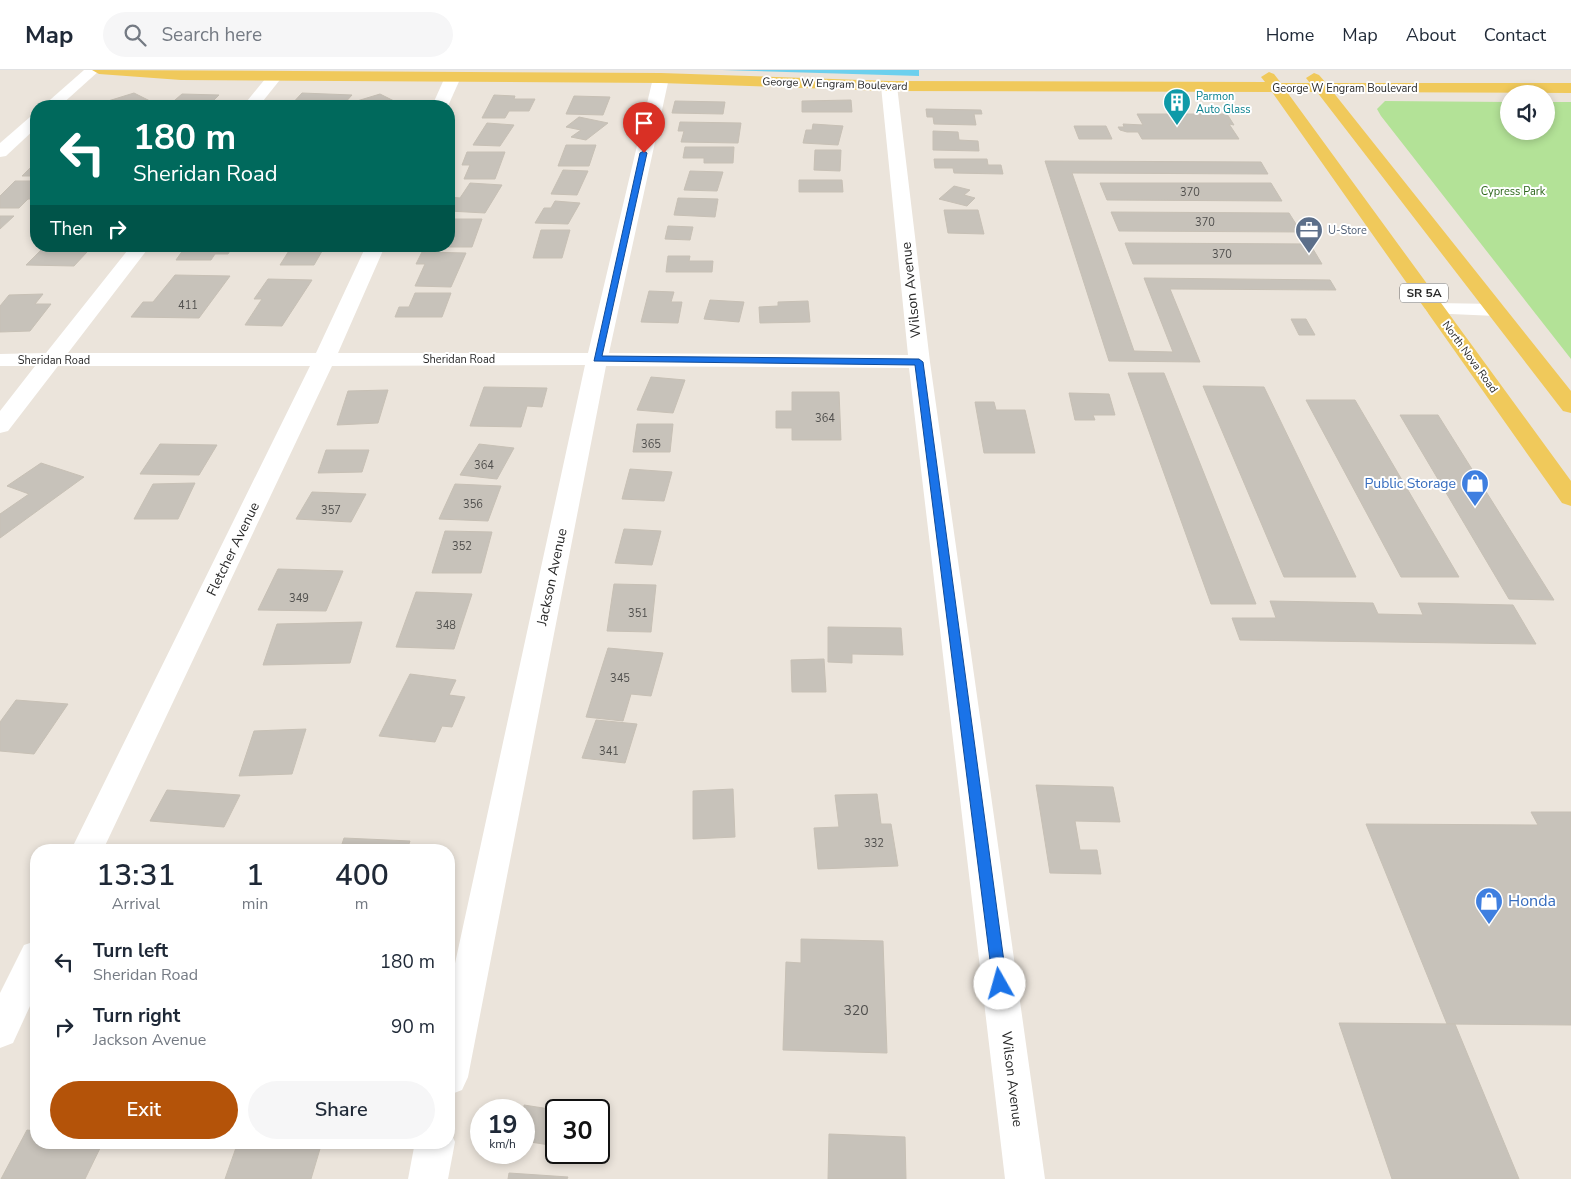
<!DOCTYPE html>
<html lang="en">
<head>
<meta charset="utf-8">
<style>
	:root { --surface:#fff; --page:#f6f6f7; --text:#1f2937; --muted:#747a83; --line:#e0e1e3; --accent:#b45309 }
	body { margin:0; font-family:"Nunito Sans",sans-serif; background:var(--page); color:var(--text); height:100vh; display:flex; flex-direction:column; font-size:19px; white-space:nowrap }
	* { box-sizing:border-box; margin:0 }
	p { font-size:16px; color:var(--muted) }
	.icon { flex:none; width:28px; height:28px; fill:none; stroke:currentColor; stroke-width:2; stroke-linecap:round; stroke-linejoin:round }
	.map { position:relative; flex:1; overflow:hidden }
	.side { position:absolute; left:30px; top:774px; width:425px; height:305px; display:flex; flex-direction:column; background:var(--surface); border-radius:20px; box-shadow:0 2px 8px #0003 }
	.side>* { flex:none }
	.banner { position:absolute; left:30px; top:30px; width:425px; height:152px; border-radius:20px; box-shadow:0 2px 8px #0003; background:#00695c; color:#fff; overflow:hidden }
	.fabs { position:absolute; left:1500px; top:15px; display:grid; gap:10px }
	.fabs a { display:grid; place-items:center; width:55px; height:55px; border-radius:50%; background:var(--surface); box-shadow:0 2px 8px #0003; font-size:25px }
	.speed { position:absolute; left:470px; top:1029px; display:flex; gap:10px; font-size:25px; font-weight:700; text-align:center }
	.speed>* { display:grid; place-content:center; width:65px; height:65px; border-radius:50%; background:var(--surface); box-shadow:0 2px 8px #0003; line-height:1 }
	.speed small { font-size:12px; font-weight:400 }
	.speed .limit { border:2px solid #111; border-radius:8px; background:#fff; color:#111 }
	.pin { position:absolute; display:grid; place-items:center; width:42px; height:42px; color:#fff; margin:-51px -21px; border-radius:50% 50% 50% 0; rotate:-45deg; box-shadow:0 0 5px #0007 }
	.pin .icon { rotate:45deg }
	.me { position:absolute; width:55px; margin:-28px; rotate:353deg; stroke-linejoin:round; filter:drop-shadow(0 0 4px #0008) }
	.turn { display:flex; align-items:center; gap:18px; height:105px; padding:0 20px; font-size:22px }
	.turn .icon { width:65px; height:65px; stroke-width:2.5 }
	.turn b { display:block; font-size:35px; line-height:42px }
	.then { display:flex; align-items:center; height:48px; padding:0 20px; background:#0003; gap:10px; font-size:19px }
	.eta { display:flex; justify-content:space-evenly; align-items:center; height:85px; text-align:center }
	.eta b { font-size:30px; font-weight:600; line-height:35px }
	.cta { display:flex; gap:10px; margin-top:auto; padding:10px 20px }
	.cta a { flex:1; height:58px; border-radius:30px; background:var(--accent); color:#fff; font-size:20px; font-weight:600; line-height:58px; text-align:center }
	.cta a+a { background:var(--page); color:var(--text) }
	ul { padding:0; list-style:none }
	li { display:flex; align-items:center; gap:15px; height:65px; padding:0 20px }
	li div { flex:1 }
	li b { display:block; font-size:19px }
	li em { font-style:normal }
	header { display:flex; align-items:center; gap:30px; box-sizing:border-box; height:70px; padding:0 25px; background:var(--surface); border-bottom:1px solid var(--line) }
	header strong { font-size:24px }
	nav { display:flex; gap:28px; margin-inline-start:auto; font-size:18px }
	.search { width:350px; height:45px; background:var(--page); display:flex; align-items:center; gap:12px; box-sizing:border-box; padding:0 18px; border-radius:28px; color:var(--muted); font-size:19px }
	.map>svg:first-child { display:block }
</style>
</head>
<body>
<header>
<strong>Map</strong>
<div class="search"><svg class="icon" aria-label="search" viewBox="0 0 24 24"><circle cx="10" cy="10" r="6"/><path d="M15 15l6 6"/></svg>Search here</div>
<nav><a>Home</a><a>Map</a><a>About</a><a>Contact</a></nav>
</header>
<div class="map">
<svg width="1571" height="1109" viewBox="0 0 1571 1109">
	<rect width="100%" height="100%" fill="#ebe4db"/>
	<path fill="#b3e297" d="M1385,31L1509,32V61H1546V32H1571V289L1381,46L1377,39Z"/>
	<path fill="#6dd0ee" d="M722,0H919V6Z"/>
	<g fill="#c7c2ba" stroke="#c7c0b5">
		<path d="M134,23L150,31L134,36H92Z"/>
		<path d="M302,23L352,25L342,36H290Z"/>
		<path d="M182,24L219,25L208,36H168Z"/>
		<path d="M380,24L402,35L366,36L357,31Z"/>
		<path d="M494,25L515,26L514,29H535L529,41H509L505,48H482Z"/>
		<path d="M574,26L610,27L603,45L566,44Z"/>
		<path d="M851,30L852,42H802V31Z"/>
		<path d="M675,31L725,32L723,44L672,43Z"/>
		<path d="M926,39L981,40L982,44H974L976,55L934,54L933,47H927Z"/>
		<path d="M1137,44H1227L1234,55L1229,54L1239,69H1142L1138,62H1127L1120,60L1118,57H1124L1123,54L1143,55Z"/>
		<path d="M579,47L608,53L586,70L571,67L581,60L566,57Z"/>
		<path d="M680,52L741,53L738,73L681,72L684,61H678Z"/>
		<path d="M487,53L514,55L500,76L473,75Z"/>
		<path d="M813,54L843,56L838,75L803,73L806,60H812Z"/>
		<path d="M1074,56H1106L1112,69H1079Z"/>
		<path d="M933,61L958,62L959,70L978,71L979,81L933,80Z"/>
		<path d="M566,75H596L589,96H558Z"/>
		<path d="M685,77H734L733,93H704V88H683Z"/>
		<path d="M815,80H841L840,101L814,100Z"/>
		<path d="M467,82H505L495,109H464L470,95H462Z"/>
		<path d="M934,89H987L988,95H1001L1003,104L954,103L953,98H935Z"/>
		<path d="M1045,91L1261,92L1268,104L1072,103L1134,281L1173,282L1144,208L1330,210L1336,220L1170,219L1200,292L1109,291Z"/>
		<path d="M36,92V106H22Z"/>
		<path d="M563,100L588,101L577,125L551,124Z"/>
		<path d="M690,101L723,102L717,121L684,120Z"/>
		<path d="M799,110H842L843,122H799Z"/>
		<path d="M15,111H36V129H28L19,138H0V126Z"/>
		<path d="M470,113L502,115L485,143L449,141V127L460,128Z"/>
		<path d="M1100,113H1271L1282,131L1107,130Z"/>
		<path d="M954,116L970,120L964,125L975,128L967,136L939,129Z"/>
		<path d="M678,128L718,129L715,147L674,145Z"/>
		<path d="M555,131L580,133L568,154L535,153L544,138H551Z"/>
		<path d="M944,140H978L984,164L948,163Z"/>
		<path d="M1111,142L1289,143L1301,162L1119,161Z"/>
		<path d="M0,146H14L0,159Z"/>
		<path d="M449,149H482L472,177H438L449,176Z"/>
		<path d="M668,156L693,157L690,170L665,169Z"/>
		<path d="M541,160H570L562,188H533Z"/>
		<path d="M1125,173L1310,174L1322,194H1133Z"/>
		<path d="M45,176H86L80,182H87L74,196L26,195Z"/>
		<path d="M186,176H233L228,184H215L211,190H176Z"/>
		<path d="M292,176H325L314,195H280Z"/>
		<path d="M422,182L466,183L451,217L415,216L425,194H416Z"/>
		<path d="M668,186H690L689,191H713L712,202H666Z"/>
		<path d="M175,205L230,206L199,248L131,247L143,232H153Z"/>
		<path d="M268,209L312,210L282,256L245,255L262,229H254Z"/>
		<path d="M649,221L674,222L671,232H682L678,253L641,252Z"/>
		<path d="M415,223H451L442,247H395L399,237H409Z"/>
		<path d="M43,224L35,234H51L30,261L0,262V236L9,225Z"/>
		<path d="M710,230L744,232L739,252L704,249Z"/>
		<path d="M808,231L810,252L760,253L759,237L778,236V232Z"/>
		<path d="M1291,249H1306L1315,265H1299Z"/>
		<path d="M1128,303H1164L1256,534H1211Z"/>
		<path d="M651,307L685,310L673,343L637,340Z"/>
		<path d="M1203,316L1264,317L1356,507H1284Z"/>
		<path d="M484,317L547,318L542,337L527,336L521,357L470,356Z"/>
		<path d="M388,320L378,353L337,355L348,321Z"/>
		<path d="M792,322H839L841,370H792V358H776V341H792Z"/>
		<path d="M1069,323L1109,324L1115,345H1093L1095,350H1075Z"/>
		<path d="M1306,330H1355L1459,507H1401Z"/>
		<path d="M975,332H994L996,340H1025L1035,383H984Z"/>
		<path d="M1400,345H1438L1554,530L1509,529Z"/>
		<path d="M637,354H673L670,382H633Z"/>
		<path d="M160,374L217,375L199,405L140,404Z"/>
		<path d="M479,374L514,378L497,409L460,405Z"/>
		<path d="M326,380H369L362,402L318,403Z"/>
		<path d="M41,393L84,407L0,468V444L29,424L7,416Z"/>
		<path d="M630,399L672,402L664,431L622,429Z"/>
		<path d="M195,413L178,449H134L153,414Z"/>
		<path d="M455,414L501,416L488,451L439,449Z"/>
		<path d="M312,422L366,424L351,452L296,449Z"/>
		<path d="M624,459L661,461L652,495L615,493Z"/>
		<path d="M445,461L492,462L481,503H432Z"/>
		<path d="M278,499L343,501L326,541L258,540Z"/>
		<path d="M614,514L656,515L651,562L607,561Z"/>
		<path d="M416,522L472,524L454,579L396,577Z"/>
		<path d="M1270,531L1373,533L1378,544L1423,545L1418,533L1513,535L1536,574L1240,570L1232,548H1276Z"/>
		<path d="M362,552L350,593L263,595L277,554Z"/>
		<path d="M828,557L901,558L903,585L852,584V593L828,592Z"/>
		<path d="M608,578L663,583L651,626L631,624L623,651L586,647Z"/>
		<path d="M824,589L826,622H792L791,590Z"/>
		<path d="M410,604L456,610L449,625L465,627L452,657L442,656L435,672L379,666Z"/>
		<path d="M16,630L68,634L34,684L0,681V652Z"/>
		<path d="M596,650L637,654L625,693L582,688Z"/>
		<path d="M306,659L292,704L239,706L254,661Z"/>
		<path d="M1036,715L1113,717L1120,752L1075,751L1080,780H1097L1101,804L1050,803Z"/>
		<path d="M733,719L735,767L693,769V721Z"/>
		<path d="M167,720L240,725L224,757L150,751Z"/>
		<path d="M877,724L881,754H891L898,796L818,799L814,758L839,757L835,725Z"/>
		<path d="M1531,742H1571V955L1447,954L1366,754L1538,755Z"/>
		<path d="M344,768L410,771L407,780H340Z"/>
		<path d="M801,869L883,871L887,983L783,980L786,892L801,893Z"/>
		<path d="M1339,953L1455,954L1519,1109H1392Z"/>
		<path d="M524,1035L556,1040V1076L524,1071Z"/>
		<path d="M27,1060L36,1061V1072H103L85,1109H1Z"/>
		<path d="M829,1064L905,1067L906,1109H828Z"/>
		<path d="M238,1072H322L311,1109H225Z"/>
		<path d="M509,1103L568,1107L567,1109H508Z"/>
	</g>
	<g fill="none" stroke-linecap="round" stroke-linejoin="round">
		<g fill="#fff" fill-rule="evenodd">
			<path d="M84,0H100L60,36H43Z"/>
			<path d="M275,1L283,6L259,36H243L270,3Z"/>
			<path d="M453,2L461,7L448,36H432L445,7Z"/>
			<path d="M661,3L669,8L609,283L908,285L881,16L889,11L897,16L930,292L1045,1109H1005L909,298L606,296L468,1007L462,1020L449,1025V921L585,295L332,296L103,780H71L310,296H58L8,361L0,363V341L35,296H0V284L46,283L131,176H150L68,283H316L366,176H385L338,283H588L653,8Z"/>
			<path d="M36,45V58L6,86L0,87V73L30,47Z"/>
			<path d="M1435,233L1496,234L1503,236L1506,240L1503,244L1496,246L1428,243L1425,239L1428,235Z"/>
			<path d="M36,871V923L13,973L0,978V923L24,875Z"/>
			<path d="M449,1058L455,1072L448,1109H408L415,1072H449Z"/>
		</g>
		<path fill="#f0c95b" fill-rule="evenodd" d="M92,0L661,3L889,11L1265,12L1261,7L1269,2L1274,4L1281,13H1310L1306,8L1314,3L1319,5L1326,13H1571V23L1333,22L1571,321V343L1563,341L1317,22H1287L1571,411V436L1562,433L1272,22L889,21L661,13L181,10L99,4Z"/>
	</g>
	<path fill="#1a73e8" stroke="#114b97" d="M644,81L647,83L602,286L919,289L923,292L1007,914L1005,919L1000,921L995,919L993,914L915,295L594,291L640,83Z"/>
	<defs>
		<g id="building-pin" transform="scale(1.4375)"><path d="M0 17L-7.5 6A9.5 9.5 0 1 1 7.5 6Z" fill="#0f9aa8" stroke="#fff"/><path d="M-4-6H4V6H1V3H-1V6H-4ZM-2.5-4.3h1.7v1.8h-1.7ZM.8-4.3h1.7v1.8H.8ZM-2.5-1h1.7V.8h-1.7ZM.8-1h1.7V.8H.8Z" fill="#fff"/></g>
		<g id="office-pin" transform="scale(1.4375)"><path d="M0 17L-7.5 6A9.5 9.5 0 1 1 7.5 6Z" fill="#5c6f8a" stroke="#fff"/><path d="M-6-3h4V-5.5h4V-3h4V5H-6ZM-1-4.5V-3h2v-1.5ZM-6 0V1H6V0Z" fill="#fff"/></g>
		<g id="shop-pin" transform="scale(1.4375)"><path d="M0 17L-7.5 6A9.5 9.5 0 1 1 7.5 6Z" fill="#3f7fe0" stroke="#fff"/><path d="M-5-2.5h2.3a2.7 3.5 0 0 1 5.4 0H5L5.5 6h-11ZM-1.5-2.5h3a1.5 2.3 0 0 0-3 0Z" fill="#fff"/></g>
	</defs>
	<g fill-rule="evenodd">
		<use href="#building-pin" x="1177" y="32"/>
		<use href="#office-pin" x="1309" y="160"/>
		<use href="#shop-pin" x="1475" y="413"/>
		<use href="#shop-pin" x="1489" y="831"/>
	</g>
	<g text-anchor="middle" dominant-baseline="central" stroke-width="4" stroke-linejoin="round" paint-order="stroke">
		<g font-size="11" fill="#292929" stroke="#fff">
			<text transform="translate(835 14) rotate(2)">George W Engram Boulevard</text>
			<text x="1345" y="18">George W Engram Boulevard</text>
			<text transform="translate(1470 287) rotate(54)">North Nova Road</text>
			<text x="459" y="289">Sheridan Road</text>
			<text x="54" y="290">Sheridan Road</text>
		</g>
		<g font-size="11" fill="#0d838f" stroke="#fff" text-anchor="start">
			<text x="1196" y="26">Parmon<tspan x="1196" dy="13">Auto Glass</tspan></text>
		</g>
		<g font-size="11" fill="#2c661a" stroke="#fff">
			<text x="1513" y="121">Cypress Park</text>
		</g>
		<g font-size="11" fill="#504f4d">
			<text x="1190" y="122">370</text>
			<text x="1205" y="152">370</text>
			<text x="1222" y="184">370</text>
			<text x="188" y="235">411</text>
			<text x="825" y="348">364</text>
			<text x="651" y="374">365</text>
			<text x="484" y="395">364</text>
			<text x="473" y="434">356</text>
			<text x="331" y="440">357</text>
			<text x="462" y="476">352</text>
			<text x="299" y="528">349</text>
			<text x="638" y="543">351</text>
			<text x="446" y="555">348</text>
			<text x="620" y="608">345</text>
			<text x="609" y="681">341</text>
			<text x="874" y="773">332</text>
		</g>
		<g font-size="11" fill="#4e5e75" stroke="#fff" text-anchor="start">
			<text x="1328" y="160">U-Store</text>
		</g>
		<rect fill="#fff" stroke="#696969" stroke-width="1" x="1400" y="213.5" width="48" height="19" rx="4"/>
		<g font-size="12" font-weight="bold" fill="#292929">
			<text x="1424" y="223">SR 5A</text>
		</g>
		<g font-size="14" fill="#292929" stroke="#fff">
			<text transform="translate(911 220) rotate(-96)">Wilson Avenue</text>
			<text transform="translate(233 479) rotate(-64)">Fletcher Avenue</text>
			<text transform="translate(552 507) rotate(-78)">Jackson Avenue</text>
			<text transform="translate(1012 1009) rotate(83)">Wilson Avenue</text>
		</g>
		<g font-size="14" fill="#366cbe" stroke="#fff" text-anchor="end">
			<text x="1456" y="413">Public Storage</text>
		</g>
		<g font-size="14" fill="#504f4d">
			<text x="856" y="940">320</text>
		</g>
		<g font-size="16" fill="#366cbe" stroke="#fff" text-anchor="start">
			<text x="1508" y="831">Honda</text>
		</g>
	</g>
</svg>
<div class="fabs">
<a><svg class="icon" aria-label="sound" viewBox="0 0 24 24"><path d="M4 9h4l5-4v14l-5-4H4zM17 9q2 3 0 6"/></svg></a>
</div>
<div class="speed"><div>19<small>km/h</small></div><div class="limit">30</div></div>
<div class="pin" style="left:644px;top:83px;background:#d93025"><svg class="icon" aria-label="arrive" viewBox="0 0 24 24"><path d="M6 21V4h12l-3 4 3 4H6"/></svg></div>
<svg class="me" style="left:1000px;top:914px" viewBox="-20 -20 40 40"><circle r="19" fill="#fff"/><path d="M0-13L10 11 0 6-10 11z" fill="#1a73e8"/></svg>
<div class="banner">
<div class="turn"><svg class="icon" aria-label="left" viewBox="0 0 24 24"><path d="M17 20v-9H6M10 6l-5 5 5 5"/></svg><div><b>180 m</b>Sheridan Road</div></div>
<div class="then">Then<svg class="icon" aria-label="right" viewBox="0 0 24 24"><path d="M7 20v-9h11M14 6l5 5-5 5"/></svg></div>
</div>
<section class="side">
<div class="eta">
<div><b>13:31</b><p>Arrival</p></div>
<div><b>1</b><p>min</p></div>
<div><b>400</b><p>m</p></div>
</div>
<ul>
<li><svg class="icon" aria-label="left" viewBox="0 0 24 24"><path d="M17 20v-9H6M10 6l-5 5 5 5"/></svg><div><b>Turn left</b><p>Sheridan Road</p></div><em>180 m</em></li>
<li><svg class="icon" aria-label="right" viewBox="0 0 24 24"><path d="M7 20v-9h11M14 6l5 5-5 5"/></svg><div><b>Turn right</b><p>Jackson Avenue</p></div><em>90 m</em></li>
</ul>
<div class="cta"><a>Exit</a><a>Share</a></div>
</section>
</div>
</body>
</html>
